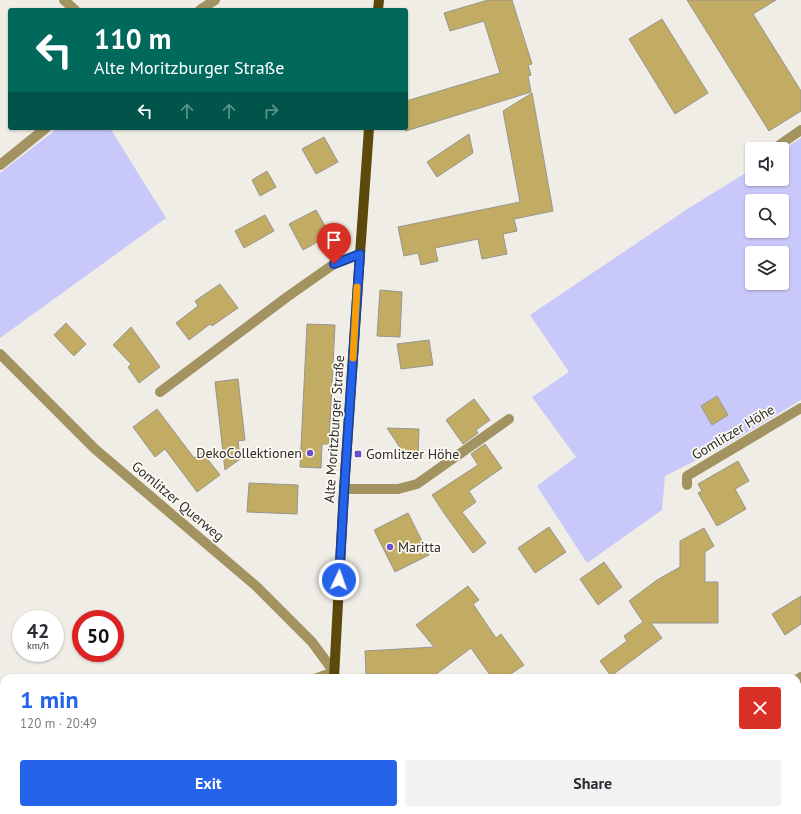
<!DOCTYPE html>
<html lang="en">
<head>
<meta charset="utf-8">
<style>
	:root { --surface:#fff; --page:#f2f2f3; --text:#2b2b33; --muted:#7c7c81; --accent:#2563eb }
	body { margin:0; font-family:"PT Sans",sans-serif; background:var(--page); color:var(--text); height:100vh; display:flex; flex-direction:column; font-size:15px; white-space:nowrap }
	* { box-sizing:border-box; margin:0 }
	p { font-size:13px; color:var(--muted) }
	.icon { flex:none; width:22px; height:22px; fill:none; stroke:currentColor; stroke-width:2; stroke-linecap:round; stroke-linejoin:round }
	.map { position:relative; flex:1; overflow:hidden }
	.panel { position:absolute; left:0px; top:674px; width:801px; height:140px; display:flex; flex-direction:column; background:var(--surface); border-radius:12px 12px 0 0; box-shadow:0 1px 3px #0004 }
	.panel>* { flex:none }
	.guide { position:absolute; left:8px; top:8px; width:400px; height:122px; border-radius:4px; box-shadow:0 1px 3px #0004; background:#00695c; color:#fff; overflow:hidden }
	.fabs { position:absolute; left:745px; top:142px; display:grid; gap:8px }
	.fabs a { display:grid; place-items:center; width:44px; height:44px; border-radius:4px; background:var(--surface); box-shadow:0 1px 3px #0004; font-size:20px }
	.speed { position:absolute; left:12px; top:610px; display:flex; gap:8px; font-size:20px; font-weight:700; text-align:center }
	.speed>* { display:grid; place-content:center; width:52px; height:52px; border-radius:50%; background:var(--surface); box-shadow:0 1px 3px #0004; line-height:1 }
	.speed small { font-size:10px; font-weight:400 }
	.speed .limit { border:6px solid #d22; background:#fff; color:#111 }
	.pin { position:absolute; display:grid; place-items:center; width:34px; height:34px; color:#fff; margin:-41px -17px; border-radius:50% 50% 50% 0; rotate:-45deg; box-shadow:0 0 4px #0007 }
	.pin .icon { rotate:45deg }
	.me { position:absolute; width:44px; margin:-22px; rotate:3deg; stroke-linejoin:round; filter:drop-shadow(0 0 3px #0008) }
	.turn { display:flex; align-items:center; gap:14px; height:84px; padding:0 20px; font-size:18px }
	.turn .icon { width:52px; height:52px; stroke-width:2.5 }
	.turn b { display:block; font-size:28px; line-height:34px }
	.lanes { display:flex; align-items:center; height:38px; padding:0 20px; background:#0003; justify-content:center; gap:20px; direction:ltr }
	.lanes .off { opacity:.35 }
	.round { display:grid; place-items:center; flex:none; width:42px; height:42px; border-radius:4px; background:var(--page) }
	.headline { display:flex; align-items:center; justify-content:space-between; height:68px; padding:0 20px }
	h1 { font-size:24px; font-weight:700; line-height:30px; color:var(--accent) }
	.cta { display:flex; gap:8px; margin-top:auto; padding:8px 20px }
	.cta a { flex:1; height:46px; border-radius:4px; background:var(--accent); color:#fff; font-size:16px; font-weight:700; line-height:46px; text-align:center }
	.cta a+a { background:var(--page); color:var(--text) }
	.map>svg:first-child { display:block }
</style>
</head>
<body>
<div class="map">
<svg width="801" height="814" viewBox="0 0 801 814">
	<rect width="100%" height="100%" fill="#efede6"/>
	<g fill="#c9c8fb" fill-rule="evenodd">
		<path d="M58,128H110L166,218L0,338V173Z"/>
		<path d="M801,138V400L726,445L665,476L662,510L587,563L537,486L576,457L532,397L569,372L530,315L689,208L752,169V179H782V150ZM752,201H782V231H752ZM752,253H782V283H752Z"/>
	</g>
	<g fill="#c2ab63" stroke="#979690">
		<path d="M488,0H512L532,64L528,65L531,75L528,76L531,92L406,131V101L500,73L484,21L450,31L444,13Z"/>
		<path d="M687,0H776L753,14L801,91V111L769,131Z"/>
		<path d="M662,19L708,93L675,114L629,39Z"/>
		<path d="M532,93L553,211L514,219L517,231L503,234L507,254L482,259L478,239L435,248L438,261L421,265L418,253L404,256L398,227L520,202L503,111Z"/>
		<path d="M469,134L473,153L437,177L427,162Z"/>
		<path d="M324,137L338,162L316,174L302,149Z"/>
		<path d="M267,171L276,187L260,196L252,180Z"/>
		<path d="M316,210L330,235L303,250L289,224Z"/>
		<path d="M265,215L274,231L244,248L235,231Z"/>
		<path d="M220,284L238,308L212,326L210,324L189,340L176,323L198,306L195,301Z"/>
		<path d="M380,290L402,292L400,337L377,336Z"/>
		<path d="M66,323L86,344L74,356L54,335Z"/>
		<path d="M307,324L335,325L329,444H322L321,468L300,467Z"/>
		<path d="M131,327L160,367L139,383L128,367L131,364L113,345Z"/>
		<path d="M429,340L433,365L401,369L397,344Z"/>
		<path d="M238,379L245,440L238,441L240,459L225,470L215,382Z"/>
		<path d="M717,396L728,415L712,425L701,406Z"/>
		<path d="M474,399L490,420L476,430L478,433L463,444L446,420Z"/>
		<path d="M157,409L194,458L202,452L220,475L197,492L165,449L155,457L133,427Z"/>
		<path d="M387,428L419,429L418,456L405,455Z"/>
		<path d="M485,444L502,468L469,491L476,502L462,512L486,543L473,553L446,516L432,495L478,465L471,454Z"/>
		<path d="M738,461L749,481L735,489L746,509L717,526L698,493L702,491L698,484Z"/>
		<path d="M249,483L298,485L297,514L247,512Z"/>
		<path d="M408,513L429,555L395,572L374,530Z"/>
		<path d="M549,527L566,552L535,573L518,548Z"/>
		<path d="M704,528L714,546L705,552V582H718V623H651L662,638L611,676L600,661L627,641L624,636L643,622L629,601L657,580L680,567V541Z"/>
		<path d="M604,562L622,587L598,605L580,579Z"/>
		<path d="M468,586L479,600L473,604L496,638L501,634L524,665L505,678H492L471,648L431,678H382V674H366L365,651L434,647L416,625Z"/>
		<path d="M801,596V624L785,635L772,614Z"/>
	</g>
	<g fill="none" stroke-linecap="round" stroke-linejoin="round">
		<g stroke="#a39361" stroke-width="10">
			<path d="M64,0L75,10"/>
			<path d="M200,10L215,0"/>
			<path d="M778,146L801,130"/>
			<path d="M0,165L46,128"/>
			<path d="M0,354L95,449L256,586L312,642L334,672L317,678"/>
			<path d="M160,392L287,297L334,264L360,254"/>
			<path d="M687,485V476L801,408"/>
			<path d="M344,489H398L417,484L509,419"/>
			<path d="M797,680L801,677"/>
			<path d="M104,814L108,810"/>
			<path d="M614,814L619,810"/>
		</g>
		<g stroke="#5b4a0b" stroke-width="10">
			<path d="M378,10L379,0"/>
			<path d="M334,678L344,489L360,254L369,128"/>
			<path d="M334,810V814"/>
		</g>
	</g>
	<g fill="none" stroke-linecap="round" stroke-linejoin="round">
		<g stroke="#184099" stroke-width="10">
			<path id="route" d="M334,264L360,254L345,477L339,580"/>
		</g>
		<use href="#route" stroke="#2563eb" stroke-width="7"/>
		<path stroke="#f59e0b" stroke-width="7" d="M353,358L357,287"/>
	</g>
	<g fill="#6653cc" stroke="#fcfaf3" stroke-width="1.5">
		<circle cx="310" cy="453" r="4"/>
		<rect x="354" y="450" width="8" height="8" rx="2"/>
		<circle cx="390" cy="547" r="4"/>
	</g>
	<g text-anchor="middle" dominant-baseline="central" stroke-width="3.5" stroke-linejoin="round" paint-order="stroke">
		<g font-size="14" fill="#2f2e2b" stroke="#fcfaf3">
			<text transform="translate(334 429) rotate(-86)">Alte Moritzburger Straße</text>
			<text transform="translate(733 432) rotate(-31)">Gomlitzer Höhe</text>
			<text transform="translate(178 501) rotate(40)">Gomlitzer Querweg</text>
		</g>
		<g font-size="14" fill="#2f2e2b" stroke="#fcfaf3" text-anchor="start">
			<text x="302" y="453" text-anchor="end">DekoCollektionen</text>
			<text x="366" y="454">Gomlitzer Höhe</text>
			<text x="398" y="547">Maritta</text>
		</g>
	</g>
</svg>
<div class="fabs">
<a><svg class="icon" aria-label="sound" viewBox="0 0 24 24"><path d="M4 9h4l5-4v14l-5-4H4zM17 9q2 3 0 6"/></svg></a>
<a><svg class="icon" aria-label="search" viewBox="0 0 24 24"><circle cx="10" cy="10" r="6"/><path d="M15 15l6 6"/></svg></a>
<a><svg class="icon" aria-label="layers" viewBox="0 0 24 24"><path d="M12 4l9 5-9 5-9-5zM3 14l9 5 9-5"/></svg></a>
</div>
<div class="speed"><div>42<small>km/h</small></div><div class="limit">50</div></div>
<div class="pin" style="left:334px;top:264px;background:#d93025"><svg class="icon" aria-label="arrive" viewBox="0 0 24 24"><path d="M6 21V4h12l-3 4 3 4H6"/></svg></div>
<svg class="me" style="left:339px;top:580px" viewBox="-20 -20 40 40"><circle r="17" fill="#2563eb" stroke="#fff" stroke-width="3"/><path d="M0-11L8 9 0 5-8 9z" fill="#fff"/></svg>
<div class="guide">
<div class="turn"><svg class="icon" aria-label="left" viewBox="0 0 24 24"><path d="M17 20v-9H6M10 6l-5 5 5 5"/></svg><div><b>110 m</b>Alte Moritzburger Straße</div></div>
<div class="lanes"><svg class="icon" aria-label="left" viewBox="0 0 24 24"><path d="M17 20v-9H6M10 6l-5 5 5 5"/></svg><svg class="icon off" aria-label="ahead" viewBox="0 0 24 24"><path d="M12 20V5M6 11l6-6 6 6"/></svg><svg class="icon off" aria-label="ahead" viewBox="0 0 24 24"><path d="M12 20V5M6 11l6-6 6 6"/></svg><svg class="icon off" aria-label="right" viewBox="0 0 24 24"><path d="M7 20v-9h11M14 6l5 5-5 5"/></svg></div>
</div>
<section class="panel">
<div class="headline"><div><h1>1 min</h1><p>120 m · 20:49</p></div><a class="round" style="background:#d93025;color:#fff"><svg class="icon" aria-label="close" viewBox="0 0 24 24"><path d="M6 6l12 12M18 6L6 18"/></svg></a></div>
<div class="cta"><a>Exit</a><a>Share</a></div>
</section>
</div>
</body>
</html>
